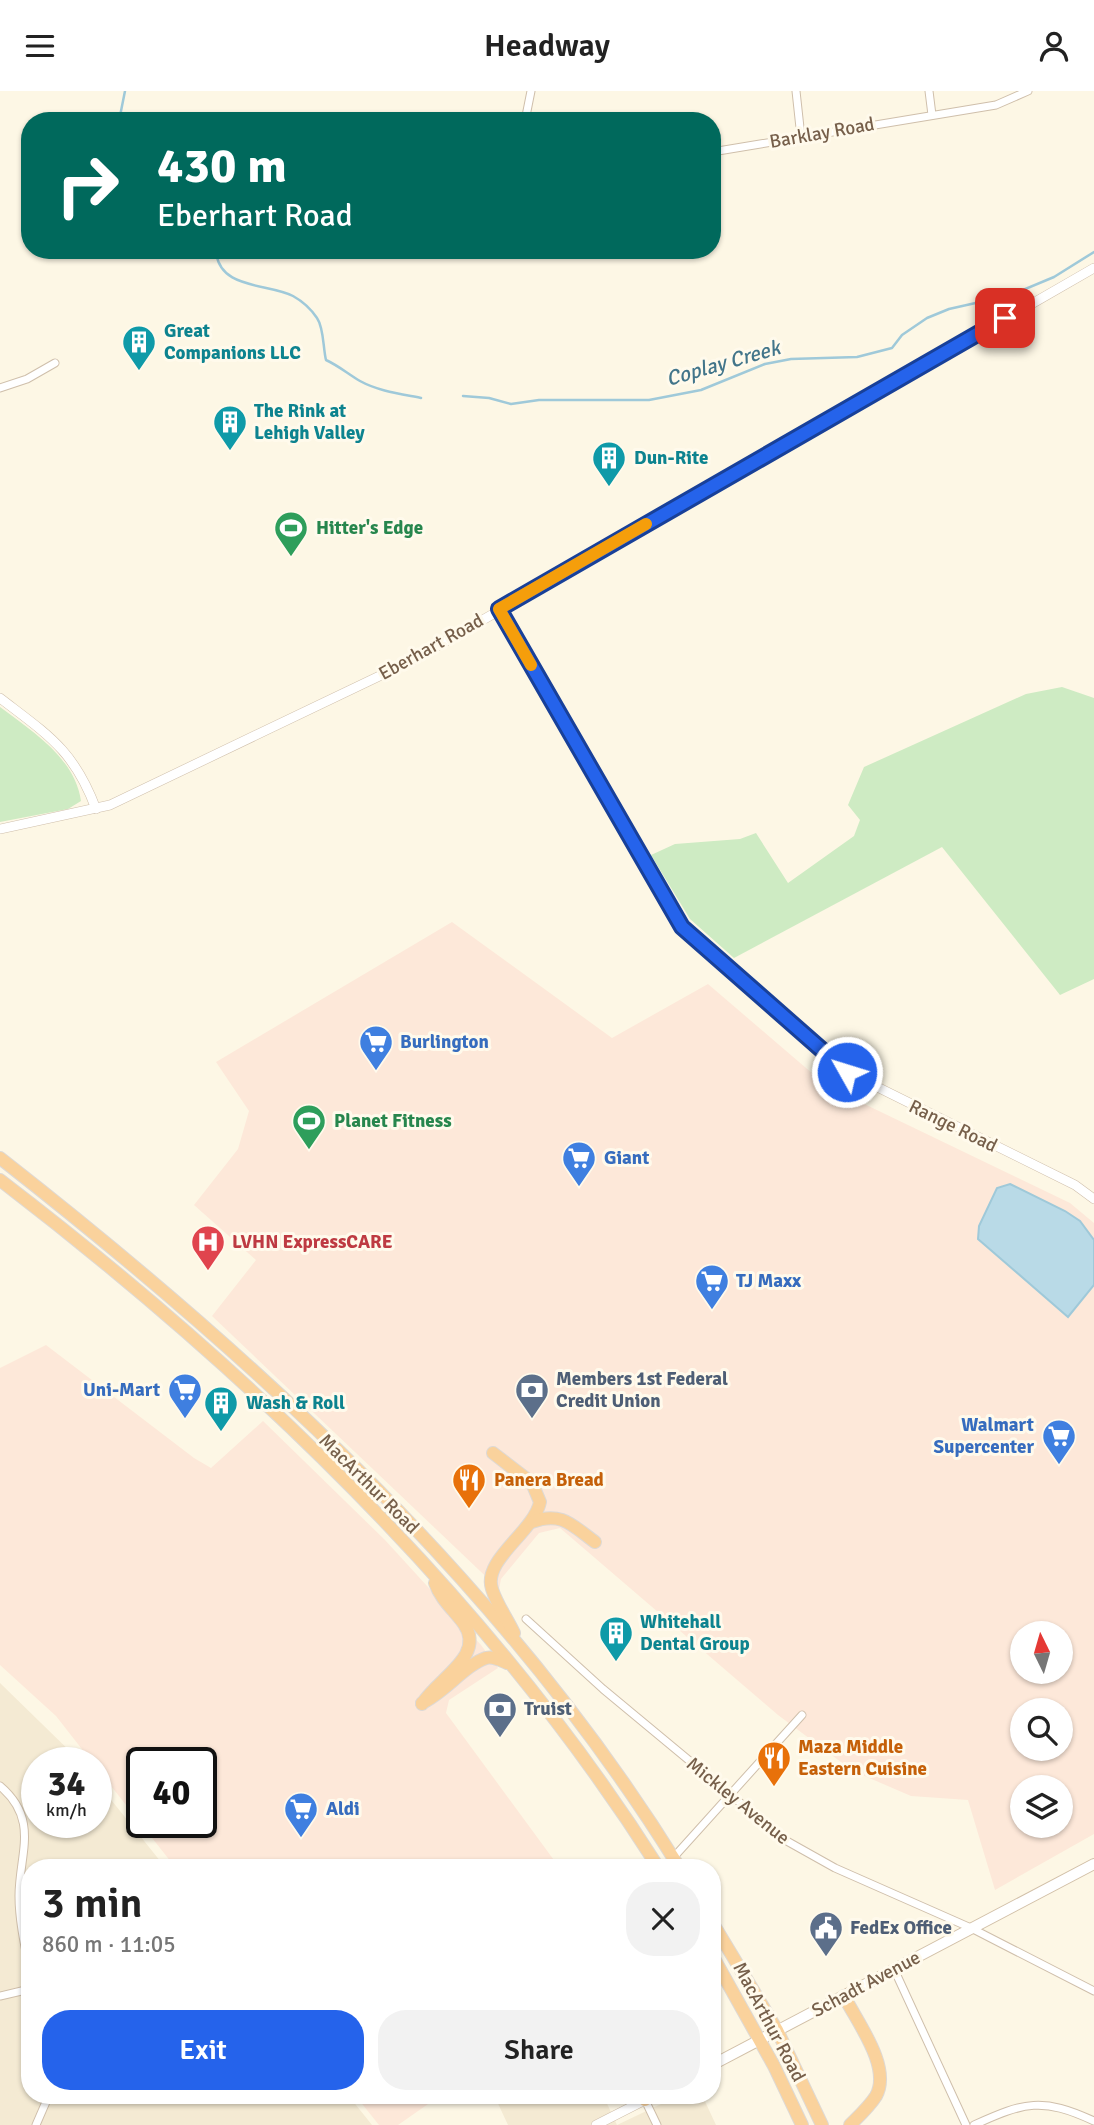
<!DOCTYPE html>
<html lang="en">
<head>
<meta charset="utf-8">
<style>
	:root { --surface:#fff; --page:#f2f2f2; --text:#222; --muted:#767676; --accent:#2563eb }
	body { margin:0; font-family:Signika,sans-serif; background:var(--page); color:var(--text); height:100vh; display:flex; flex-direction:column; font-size:26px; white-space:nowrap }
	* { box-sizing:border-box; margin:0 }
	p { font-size:23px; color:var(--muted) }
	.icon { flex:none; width:38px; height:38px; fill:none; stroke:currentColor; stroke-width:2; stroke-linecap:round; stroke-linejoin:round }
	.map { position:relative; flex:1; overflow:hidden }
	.drawer { position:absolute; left:21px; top:1768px; width:700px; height:245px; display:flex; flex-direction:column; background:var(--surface); border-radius:28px; box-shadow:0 2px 5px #0004 }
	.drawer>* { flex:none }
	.banner { position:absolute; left:21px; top:21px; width:700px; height:147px; border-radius:28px; box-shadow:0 2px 5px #0004; background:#00695c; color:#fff; overflow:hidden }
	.needle { width:46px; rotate:355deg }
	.controls { position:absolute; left:1010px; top:1530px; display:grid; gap:14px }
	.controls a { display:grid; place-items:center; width:63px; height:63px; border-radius:50%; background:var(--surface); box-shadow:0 2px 5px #0004; font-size:35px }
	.speed { position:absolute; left:21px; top:1656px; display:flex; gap:14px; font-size:35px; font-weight:700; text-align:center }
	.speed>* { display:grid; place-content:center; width:91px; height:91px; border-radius:50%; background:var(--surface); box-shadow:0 2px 5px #0004; line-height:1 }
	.speed small { font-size:18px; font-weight:400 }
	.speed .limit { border:4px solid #111; border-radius:10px; background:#fff; color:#111 }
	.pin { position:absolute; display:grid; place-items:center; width:60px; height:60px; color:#fff; margin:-30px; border-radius:14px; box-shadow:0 4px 10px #0006 }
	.me { position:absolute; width:77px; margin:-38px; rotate:309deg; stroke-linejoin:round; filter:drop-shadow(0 0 5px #0008) }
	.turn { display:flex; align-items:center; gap:24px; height:147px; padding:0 21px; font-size:32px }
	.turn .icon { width:91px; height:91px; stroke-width:2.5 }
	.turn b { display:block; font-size:49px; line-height:60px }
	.round { display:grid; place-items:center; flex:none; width:74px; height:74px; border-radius:28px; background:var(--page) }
	.summary { display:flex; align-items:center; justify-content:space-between; height:119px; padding:0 21px }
	h1 { font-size:42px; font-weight:600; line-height:52px }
	.action { display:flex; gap:14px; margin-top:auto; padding:14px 21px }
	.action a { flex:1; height:80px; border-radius:28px; background:var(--accent); color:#fff; font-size:28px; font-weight:600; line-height:80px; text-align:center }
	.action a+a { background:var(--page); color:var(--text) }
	header { display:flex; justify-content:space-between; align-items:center; height:91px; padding:0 21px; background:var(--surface); font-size:32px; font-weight:600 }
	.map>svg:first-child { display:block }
</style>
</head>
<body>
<header><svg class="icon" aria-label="menu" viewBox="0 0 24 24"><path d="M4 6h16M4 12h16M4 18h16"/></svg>Headway<svg class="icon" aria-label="person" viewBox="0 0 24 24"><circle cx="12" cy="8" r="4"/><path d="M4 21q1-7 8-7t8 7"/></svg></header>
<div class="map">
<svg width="1094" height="2034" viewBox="0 0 1094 2034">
	<rect width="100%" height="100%" fill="#fdf7e5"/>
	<g fill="#f4ead3">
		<path d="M0,1592L81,1671H37V1731H96V1690L165,1776H30V2004H348L372,2034H0Z"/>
		<path d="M494,2004H603L617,2034L680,2004H702L716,2034H508Z"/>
	</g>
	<g fill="#fde8d9" fill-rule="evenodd">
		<path d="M452,831L612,947L708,893L827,995L1070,1112L1094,1132V1743L995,1799L968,1709L911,1705L853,1680L778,1624L560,1437L539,1442L501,1488L499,1498L212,1225L256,1169L194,1114L238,1058L249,1020L216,971ZM1022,1542H1060V1580H1022ZM1022,1619H1060V1657H1022ZM1022,1696H1060V1734H1022Z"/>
		<path d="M46,1254L194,1367L211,1377L263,1330L385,1449L481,1554L498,1577L449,1609L446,1622L559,1776H175L96,1676V1671H92L56,1625L0,1574V1277ZM142,1671H201V1731H142Z"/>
		<path d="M355,2004H441L398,2034H379Z"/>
	</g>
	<g fill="#ceebc3">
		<path d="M1062,596L1094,607V888L1060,904L942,756L734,867L690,828L651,764L675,753L740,748L756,742L788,792L854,745L860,729L848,714L864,676L1026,603Z"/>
		<path d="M0,616C33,641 75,667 81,710L68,718L0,731Z"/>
	</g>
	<path fill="#b9dae7" stroke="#9fc9d9" stroke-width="2" d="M1010,1093L1065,1120L1080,1130L1094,1149V1194L1068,1226L978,1148L979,1135L997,1097Z"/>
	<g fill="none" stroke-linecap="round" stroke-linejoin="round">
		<g stroke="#9fc9d9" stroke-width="2.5">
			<path d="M119,30L125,0"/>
			<path d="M216,159C218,199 268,192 293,205C302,210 311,218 317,227C324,237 323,257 326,269C339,275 348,283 360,290C378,300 401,303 421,307"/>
			<path d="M463,305L489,307L511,313L539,309H649L701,299L765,273L791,268L857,266L892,257L902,244L927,227L949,218L1011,204L1054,186L1094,161"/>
		</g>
		<g stroke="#cfbfab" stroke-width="9">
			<g id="minor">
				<path d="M796,0L801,46"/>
				<path d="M929,0L932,24"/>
				<path d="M525,30L531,0"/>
				<path d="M712,61L996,14L1028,0"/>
				<path d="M0,297L27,288L55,272"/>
				<path d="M526,1528L603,1598L785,1749L835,1777L971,1837L1094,1900"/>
				<path d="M0,1695C40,1729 19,1763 19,1805C19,1830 25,1856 30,1880"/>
				<path d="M673,1767L802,1624"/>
				<path d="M894,1878L966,2034"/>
				<path d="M0,1905L30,1898"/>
				<path d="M645,2009L657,2034"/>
				<path d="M36,2034L49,2004"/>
				<path d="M974,2034C1025,2011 1042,2006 1094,2030"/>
			</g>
		</g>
		<g stroke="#cfbfab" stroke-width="10">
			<g id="tertiary">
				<path d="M499,518L668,817L698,853L847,981L1075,1094L1094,1108"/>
				<path d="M0,607C48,644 74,659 96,718"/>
				<path d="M0,738L110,714L415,568L1094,177"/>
				<path d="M596,2034L645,2009"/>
			</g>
		</g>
		<g stroke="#d2c0a8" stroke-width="12">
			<g id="secondary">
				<path d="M712,1974L1094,1773"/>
				<path d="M645,2009L655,2004"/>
			</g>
		</g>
		<g stroke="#ded9d4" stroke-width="14">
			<g id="trunk">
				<path d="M0,1067C257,1268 506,1496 679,1776"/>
				<path d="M0,1089C251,1281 488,1508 658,1776"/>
				<path d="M493,1362L532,1392L540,1411C534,1441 482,1469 492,1498C497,1514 507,1527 514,1542"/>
				<path d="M532,1431C561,1420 572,1434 595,1451"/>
				<path d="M422,1612C444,1602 465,1574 486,1567C493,1565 500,1569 507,1572"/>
				<path d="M422,1613C438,1587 486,1565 464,1533C454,1519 441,1509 435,1492"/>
				<path d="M712,1831L777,1939L822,2034"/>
				<path d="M712,1864L774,1975L802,2034"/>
				<path d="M844,1905C857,1931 892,1976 876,2005C869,2016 859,2025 850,2034"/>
				<path d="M643,2004L645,2009"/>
			</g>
		</g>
		<use href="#minor" stroke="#fff" stroke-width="7"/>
		<use href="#tertiary" stroke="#fff" stroke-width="9"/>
		<use href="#secondary" stroke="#fff" stroke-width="10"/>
		<use href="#trunk" stroke="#fad29c" stroke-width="12"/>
	</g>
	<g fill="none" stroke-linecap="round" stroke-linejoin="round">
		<g stroke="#184099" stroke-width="18">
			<path id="route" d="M847,981L682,836L499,518L1005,227"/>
		</g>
		<use href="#route" stroke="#2563eb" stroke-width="12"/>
		<path stroke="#f59e0b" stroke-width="12" d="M531,574L499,518L646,433"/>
	</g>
	<defs>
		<g id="building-pin" transform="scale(1.75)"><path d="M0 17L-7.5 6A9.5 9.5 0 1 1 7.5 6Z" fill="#0f9aa8" stroke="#fffaec"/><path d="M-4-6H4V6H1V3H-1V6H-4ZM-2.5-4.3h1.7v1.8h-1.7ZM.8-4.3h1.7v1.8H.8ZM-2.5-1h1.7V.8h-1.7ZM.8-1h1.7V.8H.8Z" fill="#fff"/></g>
		<g id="stadium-pin" transform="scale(1.75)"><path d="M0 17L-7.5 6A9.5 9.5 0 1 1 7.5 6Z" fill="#2e9e5b" stroke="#fffaec"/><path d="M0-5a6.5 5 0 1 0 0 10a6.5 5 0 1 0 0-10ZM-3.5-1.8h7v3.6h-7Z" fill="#fff"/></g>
		<g id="supermarket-pin" transform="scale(1.75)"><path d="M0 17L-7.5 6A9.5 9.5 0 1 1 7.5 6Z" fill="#3f7fe0" stroke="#fffaec"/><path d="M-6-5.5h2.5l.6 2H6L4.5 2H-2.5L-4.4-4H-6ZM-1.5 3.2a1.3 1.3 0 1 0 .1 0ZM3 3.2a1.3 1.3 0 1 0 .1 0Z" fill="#fff"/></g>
		<g id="hospital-pin" transform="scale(1.75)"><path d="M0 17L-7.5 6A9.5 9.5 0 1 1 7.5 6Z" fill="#e0444e" stroke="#fffaec"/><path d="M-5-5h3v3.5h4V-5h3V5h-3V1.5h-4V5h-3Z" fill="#fff"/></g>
		<g id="bank-pin" transform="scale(1.75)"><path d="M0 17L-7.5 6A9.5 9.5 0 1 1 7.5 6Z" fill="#5c6f8a" stroke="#fffaec"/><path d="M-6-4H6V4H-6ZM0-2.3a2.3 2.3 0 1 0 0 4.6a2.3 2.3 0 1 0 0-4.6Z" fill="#fff"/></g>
		<g id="restaurant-pin" transform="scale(1.75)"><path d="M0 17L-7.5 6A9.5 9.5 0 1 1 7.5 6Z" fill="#e8710a" stroke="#fffaec"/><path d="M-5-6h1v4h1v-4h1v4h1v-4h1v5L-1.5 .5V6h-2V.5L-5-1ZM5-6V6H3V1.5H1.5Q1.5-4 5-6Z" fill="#fff"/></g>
		<g id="civic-pin" transform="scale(1.75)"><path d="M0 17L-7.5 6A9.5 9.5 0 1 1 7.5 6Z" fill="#5c6f8a" stroke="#fffaec"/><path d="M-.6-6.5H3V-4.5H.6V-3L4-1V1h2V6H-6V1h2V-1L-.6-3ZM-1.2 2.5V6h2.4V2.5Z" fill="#fff"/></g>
	</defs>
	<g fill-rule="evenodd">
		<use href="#building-pin" x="139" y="251"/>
		<use href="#building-pin" x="230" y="331"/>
		<use href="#building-pin" x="609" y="367"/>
		<use href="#stadium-pin" x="291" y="437"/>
		<use href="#supermarket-pin" x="376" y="951"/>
		<use href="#stadium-pin" x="309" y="1030"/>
		<use href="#supermarket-pin" x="579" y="1067"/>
		<use href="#hospital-pin" x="208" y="1151"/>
		<use href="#supermarket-pin" x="712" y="1190"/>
		<use href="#supermarket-pin" x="185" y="1299"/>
		<use href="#bank-pin" x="532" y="1299"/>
		<use href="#building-pin" x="221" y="1312"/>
		<use href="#supermarket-pin" x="1059" y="1345"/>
		<use href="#restaurant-pin" x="469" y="1389"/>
		<use href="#building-pin" x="616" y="1542"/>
		<use href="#bank-pin" x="500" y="1618"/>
		<use href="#restaurant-pin" x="774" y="1667"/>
		<use href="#supermarket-pin" x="301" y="1718"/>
		<use href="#civic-pin" x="826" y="1837"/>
	</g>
	<g text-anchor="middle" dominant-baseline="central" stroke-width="6" stroke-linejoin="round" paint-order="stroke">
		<g font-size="19" fill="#765f4a" stroke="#fffaec">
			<text transform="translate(822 42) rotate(-10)">Barklay Road</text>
			<text transform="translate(431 556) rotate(-29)">Eberhart Road</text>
			<text transform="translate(953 1035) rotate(26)">Range Road</text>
			<text transform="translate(369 1393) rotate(45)">MacArthur Road</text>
			<text transform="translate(738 1710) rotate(39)">Mickley Avenue</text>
			<text transform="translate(866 1893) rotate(-28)">Schadt Avenue</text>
			<text transform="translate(769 1931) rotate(62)">MacArthur Road</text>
		</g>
		<g font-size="19" font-weight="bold" fill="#0d838f" stroke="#fffaec" text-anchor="start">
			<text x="164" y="240">Great<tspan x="164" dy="22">Companions LLC</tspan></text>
			<text x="254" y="320">The Rink at<tspan x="254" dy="22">Lehigh Valley</tspan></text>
			<text x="634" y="367">Dun-Rite</text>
			<text x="246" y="1312">Wash &amp; Roll</text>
			<text x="640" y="1531">Whitehall<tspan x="640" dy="22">Dental Group</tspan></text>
		</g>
		<g font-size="19" font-weight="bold" fill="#27864d" stroke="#fffaec" text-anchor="start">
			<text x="316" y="437">Hitter's Edge</text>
			<text x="334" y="1030">Planet Fitness</text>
		</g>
		<g font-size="19" font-weight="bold" fill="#366cbe" stroke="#fffaec" text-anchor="start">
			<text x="400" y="951">Burlington</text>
			<text x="604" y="1067">Giant</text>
			<text x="736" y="1190">TJ Maxx</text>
			<text x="160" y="1299" text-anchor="end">Uni-Mart</text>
			<text x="1034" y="1334" text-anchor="end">Walmart<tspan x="1034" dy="22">Supercenter</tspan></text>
			<text x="326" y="1718">Aldi</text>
		</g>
		<g font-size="19" font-weight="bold" fill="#be3a42" stroke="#fffaec" text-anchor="start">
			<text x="232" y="1151">LVHN ExpressCARE</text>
		</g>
		<g font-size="19" font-weight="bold" fill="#4e5e75" stroke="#fffaec" text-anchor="start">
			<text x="556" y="1288">Members 1st Federal<tspan x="556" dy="22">Credit Union</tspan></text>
			<text x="524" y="1618">Truist</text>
			<text x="850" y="1837">FedEx Office</text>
		</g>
		<g font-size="19" font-weight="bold" fill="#c56008" stroke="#fffaec" text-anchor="start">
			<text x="494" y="1389">Panera Bread</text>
			<text x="798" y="1656">Maza Middle<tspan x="798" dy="22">Eastern Cuisine</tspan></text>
		</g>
		<g font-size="21" font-style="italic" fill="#42758a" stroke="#fffaec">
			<text transform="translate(723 272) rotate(-16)">Coplay Creek</text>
		</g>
	</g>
</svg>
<div class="controls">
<a><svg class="needle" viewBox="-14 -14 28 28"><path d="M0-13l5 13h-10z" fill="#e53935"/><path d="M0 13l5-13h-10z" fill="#767676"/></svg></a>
<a><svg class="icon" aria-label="search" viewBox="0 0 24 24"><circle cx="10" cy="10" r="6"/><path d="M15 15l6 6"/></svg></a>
<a><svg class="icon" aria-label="layers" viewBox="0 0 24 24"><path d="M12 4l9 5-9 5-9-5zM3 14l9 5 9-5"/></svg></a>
</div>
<div class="speed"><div>34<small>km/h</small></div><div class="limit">40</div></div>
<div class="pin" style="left:1005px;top:227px;background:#d93025"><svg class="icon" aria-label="arrive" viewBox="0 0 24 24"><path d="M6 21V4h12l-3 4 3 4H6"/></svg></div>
<svg class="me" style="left:847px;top:981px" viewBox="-20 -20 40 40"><circle r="17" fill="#2563eb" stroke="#fff" stroke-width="3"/><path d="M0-11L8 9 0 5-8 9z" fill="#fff"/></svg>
<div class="banner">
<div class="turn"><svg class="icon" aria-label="right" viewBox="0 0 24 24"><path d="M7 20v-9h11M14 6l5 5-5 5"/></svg><div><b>430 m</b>Eberhart Road</div></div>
</div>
<section class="drawer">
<div class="summary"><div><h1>3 min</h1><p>860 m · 11:05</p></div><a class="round"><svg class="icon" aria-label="close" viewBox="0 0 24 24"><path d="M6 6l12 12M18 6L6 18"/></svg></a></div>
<div class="action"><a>Exit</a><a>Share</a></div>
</section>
</div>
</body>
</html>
